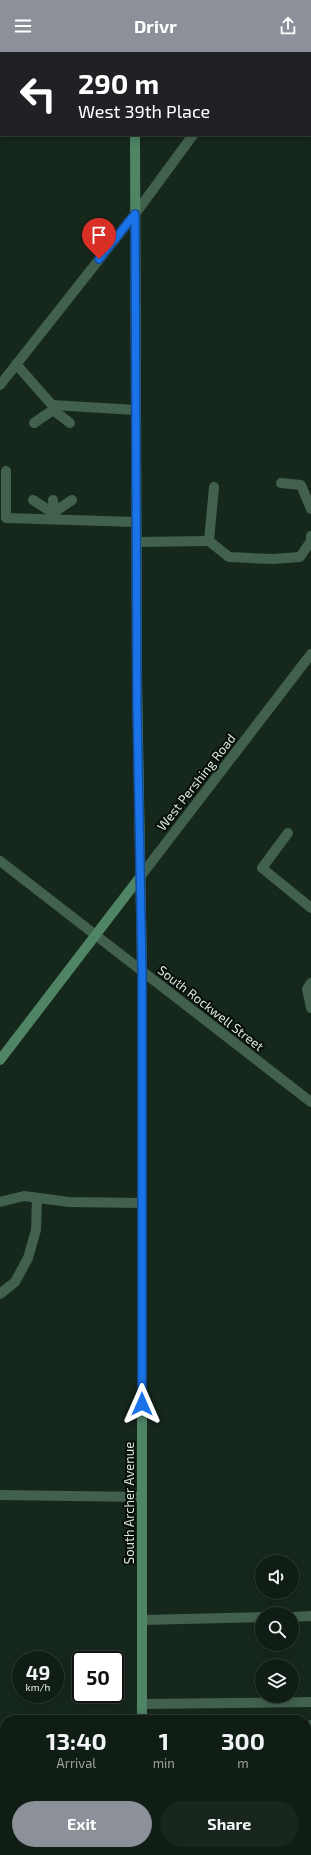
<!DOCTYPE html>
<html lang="en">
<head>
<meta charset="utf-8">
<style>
	:root { --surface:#101d15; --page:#19261e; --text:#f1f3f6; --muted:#9ca2a0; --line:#303b34; --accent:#8c9099 }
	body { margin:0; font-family:"Exo 2",sans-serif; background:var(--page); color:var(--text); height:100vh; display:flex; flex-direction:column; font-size:15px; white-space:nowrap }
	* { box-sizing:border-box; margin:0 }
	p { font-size:13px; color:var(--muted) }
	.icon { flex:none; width:22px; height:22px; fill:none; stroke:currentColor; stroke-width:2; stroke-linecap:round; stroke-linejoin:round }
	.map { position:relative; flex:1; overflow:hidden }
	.sheet { position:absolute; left:0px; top:1663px; width:311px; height:140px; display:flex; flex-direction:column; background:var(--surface); border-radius:16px 16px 0 0; box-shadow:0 2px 10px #0003,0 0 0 1px var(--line) }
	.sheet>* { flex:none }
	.hud { position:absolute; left:0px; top:0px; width:311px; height:84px; box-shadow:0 2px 10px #0003,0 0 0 1px var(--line); background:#202124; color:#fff; overflow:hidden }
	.fabs { position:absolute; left:255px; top:1503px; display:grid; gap:8px }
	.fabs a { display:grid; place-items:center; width:44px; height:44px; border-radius:50%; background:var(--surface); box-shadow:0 2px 10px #0003,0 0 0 1px var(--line); font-size:20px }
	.speed { position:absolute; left:12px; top:1599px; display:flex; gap:8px; font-size:20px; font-weight:700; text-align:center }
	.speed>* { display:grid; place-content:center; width:52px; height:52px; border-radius:50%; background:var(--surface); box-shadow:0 2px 10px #0003,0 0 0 1px var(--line); line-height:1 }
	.speed small { font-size:10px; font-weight:400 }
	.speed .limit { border:2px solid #111; border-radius:6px; background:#fff; color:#111 }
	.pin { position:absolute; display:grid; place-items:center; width:34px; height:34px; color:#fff; margin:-41px -17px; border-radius:50% 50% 50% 0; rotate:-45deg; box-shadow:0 0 4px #0007 }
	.pin .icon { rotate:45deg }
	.me { position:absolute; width:44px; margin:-22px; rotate:0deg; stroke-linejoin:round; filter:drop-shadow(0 0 3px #0008) }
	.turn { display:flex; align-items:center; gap:14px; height:84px; padding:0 12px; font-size:18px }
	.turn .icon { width:52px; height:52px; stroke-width:2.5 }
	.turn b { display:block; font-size:28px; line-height:34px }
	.eta { display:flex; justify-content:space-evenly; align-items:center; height:68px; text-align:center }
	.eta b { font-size:24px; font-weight:700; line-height:28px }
	.primary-button { display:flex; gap:8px; margin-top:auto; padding:8px 12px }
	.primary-button a { flex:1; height:46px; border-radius:24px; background:var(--accent); color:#fff; font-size:16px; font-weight:700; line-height:46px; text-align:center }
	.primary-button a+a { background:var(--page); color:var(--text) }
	header { display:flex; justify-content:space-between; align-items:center; height:52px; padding:0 12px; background:var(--accent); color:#fff; font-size:18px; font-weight:700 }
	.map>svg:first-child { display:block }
</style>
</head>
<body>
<header><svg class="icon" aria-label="menu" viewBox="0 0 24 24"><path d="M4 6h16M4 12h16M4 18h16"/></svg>Drivr<svg class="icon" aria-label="share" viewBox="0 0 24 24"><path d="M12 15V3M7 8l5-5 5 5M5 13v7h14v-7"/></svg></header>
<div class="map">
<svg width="311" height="1803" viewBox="0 0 311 1803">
	<rect width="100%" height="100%" fill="#16271c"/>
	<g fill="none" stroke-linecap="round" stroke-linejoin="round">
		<g stroke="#41614d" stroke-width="10">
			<path d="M16,312L52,353L136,358"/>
			<path d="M53,358L70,371"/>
			<path d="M34,371L53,358"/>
			<path d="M6,419V466L136,470"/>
			<path d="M281,431L301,433L311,457"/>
			<path d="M214,435L209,489L229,505L273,507L300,505L311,489V484"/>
			<path d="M33,448L53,461"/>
			<path d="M53,448L54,466"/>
			<path d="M53,461L72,448"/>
			<path d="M137,490L209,489"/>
			<path d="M288,781L262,816L311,856"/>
			<path d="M311,931L307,937L311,956"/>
			<path d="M0,1150L24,1144L69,1150L142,1151"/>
			<path d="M0,1242L15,1230L28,1206L36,1178L37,1146"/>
			<path d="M0,1443L142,1445"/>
			<path d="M292,1565L311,1564"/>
			<path d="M142,1568L262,1565"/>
			<path d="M142,1652L311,1650"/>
			<path d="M306,1689L311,1673"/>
			<path d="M306,1712L311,1709"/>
		</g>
		<g stroke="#41614d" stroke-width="10">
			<path d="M256,1L257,0"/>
			<path d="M0,333L135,162L193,83"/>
			<path d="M0,809L311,1050"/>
		</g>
		<path stroke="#41614d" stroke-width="10" d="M140,825L311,602"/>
		<g stroke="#4f8465" stroke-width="10">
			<path d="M134,0V1"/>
			<path d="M135,83L137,626L142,919V1668"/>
			<path d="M0,1008L140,825"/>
			<path d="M142,1803V1798"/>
		</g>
	</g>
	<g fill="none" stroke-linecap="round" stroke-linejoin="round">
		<g stroke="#114b97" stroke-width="10">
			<path id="route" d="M99,207L135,162L137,653L142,919V1352"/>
		</g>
		<use href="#route" stroke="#1a73e8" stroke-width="7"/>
	</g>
	<g text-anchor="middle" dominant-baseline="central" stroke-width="4" stroke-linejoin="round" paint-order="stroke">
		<g font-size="13" fill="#dce7df" stroke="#070e09">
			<text transform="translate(196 730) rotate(-52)">West Pershing Road</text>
			<text transform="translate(211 956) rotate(38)">South Rockwell Street</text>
			<text transform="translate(129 1451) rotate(-90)">South Archer Avenue</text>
		</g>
	</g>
</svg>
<div class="fabs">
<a><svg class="icon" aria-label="sound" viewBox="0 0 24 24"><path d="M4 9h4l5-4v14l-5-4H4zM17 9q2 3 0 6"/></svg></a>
<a><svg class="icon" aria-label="search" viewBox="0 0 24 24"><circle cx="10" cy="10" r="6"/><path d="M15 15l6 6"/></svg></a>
<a><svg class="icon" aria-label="layers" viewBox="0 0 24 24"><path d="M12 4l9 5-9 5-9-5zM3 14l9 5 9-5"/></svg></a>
</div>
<div class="speed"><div>49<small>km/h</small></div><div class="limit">50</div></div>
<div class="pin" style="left:99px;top:207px;background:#d93025"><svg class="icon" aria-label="arrive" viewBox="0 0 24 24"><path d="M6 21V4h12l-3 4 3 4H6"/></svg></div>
<svg class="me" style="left:142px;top:1352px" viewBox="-20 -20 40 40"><path d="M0-17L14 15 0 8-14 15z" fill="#1a73e8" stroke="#fff" stroke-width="4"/></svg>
<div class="hud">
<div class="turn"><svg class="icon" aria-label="left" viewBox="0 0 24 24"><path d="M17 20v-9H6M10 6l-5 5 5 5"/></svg><div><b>290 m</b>West 39th Place</div></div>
</div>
<section class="sheet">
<div class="eta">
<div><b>13:40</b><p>Arrival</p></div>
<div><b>1</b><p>min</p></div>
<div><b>300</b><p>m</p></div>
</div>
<div class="primary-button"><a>Exit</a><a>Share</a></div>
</section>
</div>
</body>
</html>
